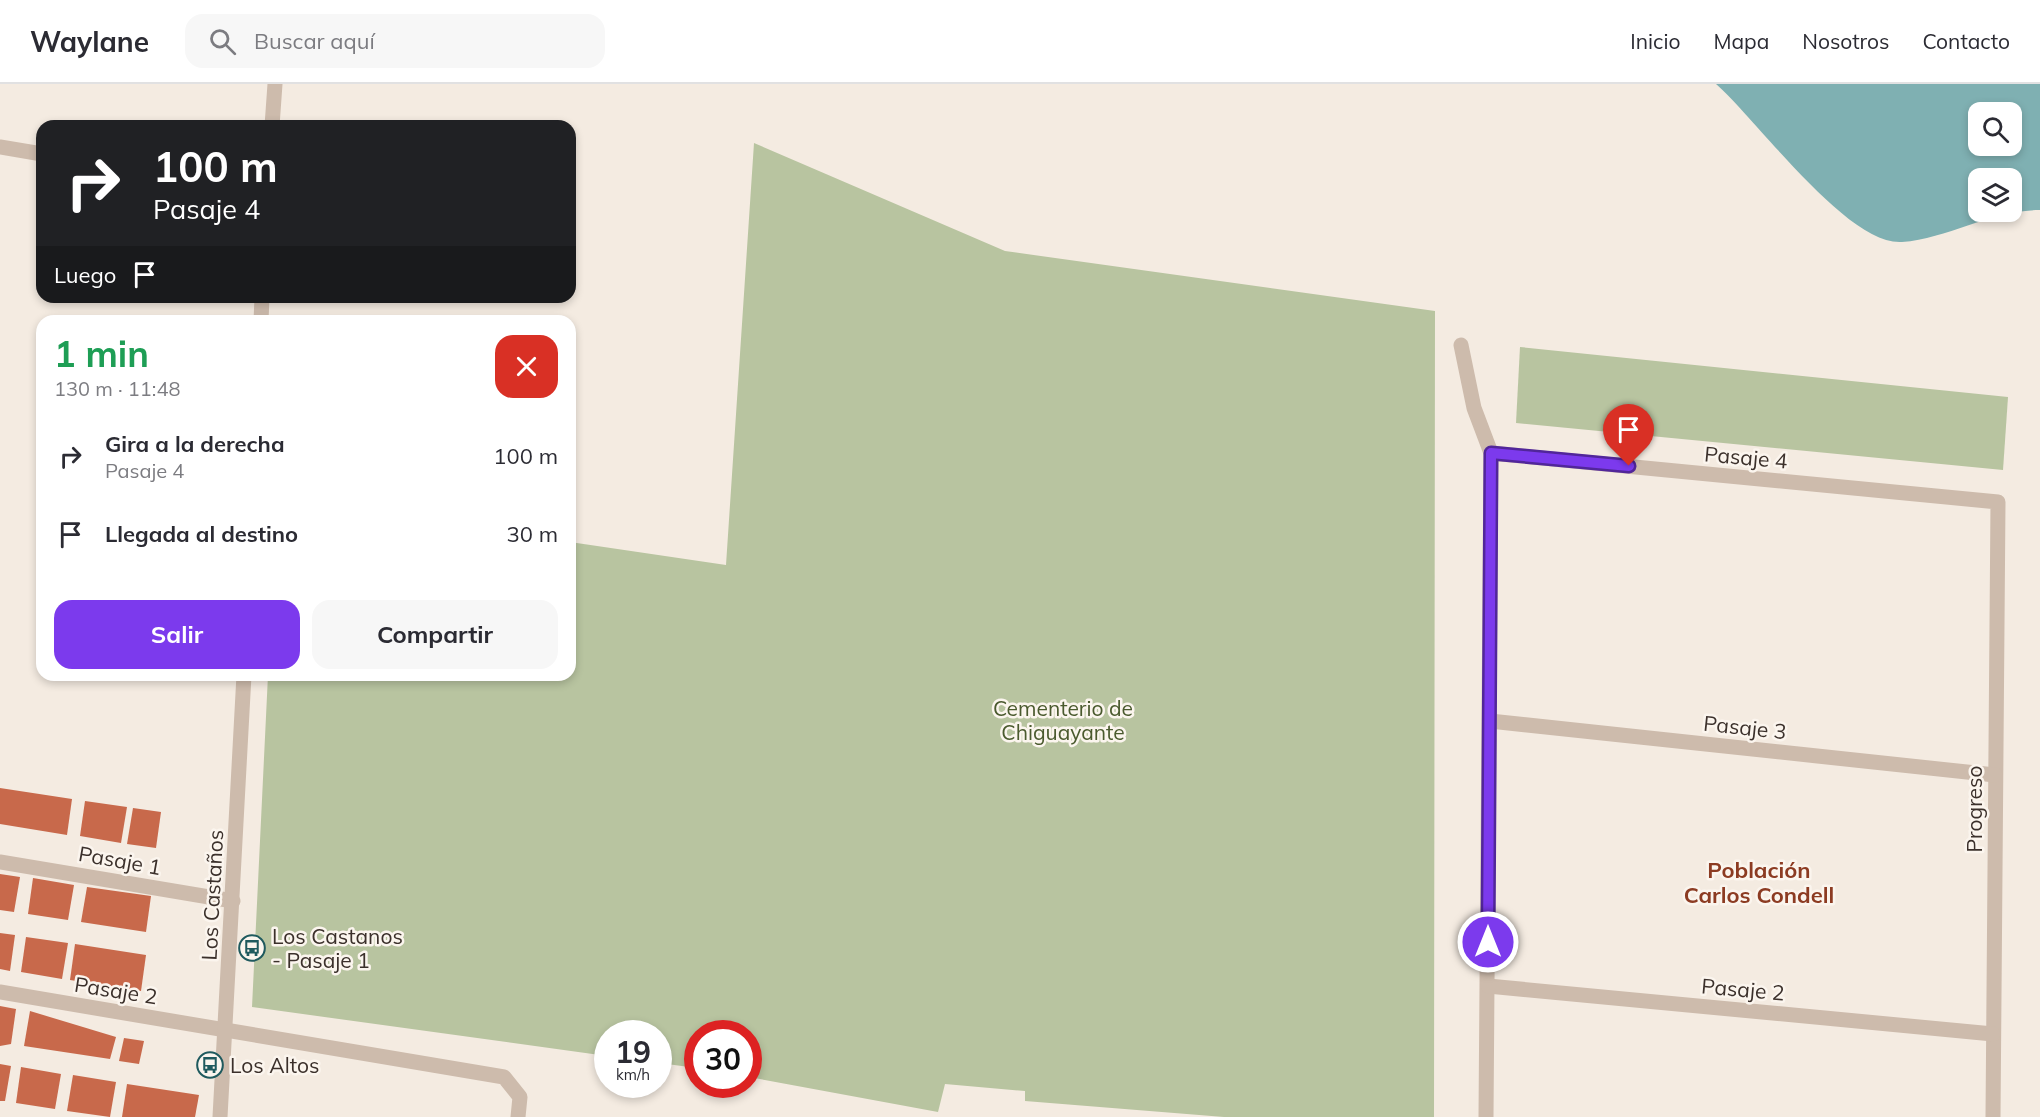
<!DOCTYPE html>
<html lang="es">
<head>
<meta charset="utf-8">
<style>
	:root { --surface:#fff; --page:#f7f7f7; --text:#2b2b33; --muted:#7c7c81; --line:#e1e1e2; --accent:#7c3aed }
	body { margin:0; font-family:Mulish,sans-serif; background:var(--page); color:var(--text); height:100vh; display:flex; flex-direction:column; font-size:22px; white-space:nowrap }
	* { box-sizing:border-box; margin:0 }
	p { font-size:20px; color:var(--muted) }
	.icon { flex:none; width:33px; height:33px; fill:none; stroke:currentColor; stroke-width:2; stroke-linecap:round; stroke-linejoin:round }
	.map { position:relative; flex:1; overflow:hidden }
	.drawer { position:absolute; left:36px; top:231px; width:540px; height:366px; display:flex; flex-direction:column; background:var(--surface); border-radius:18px; box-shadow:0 3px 9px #0003 }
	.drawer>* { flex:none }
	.hud { position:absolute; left:36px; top:36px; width:540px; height:183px; border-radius:18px; box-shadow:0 3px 9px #0003; background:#202124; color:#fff; overflow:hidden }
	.tools { position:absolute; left:1968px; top:18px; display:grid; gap:12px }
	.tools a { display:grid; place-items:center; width:54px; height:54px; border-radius:12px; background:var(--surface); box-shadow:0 3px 9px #0003; font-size:30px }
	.speed { position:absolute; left:594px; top:936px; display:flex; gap:12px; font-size:30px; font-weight:700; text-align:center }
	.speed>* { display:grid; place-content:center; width:78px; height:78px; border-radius:50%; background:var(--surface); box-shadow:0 3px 9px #0003; line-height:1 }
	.speed small { font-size:15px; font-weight:400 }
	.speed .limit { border:9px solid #d22; background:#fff; color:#111 }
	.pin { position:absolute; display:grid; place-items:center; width:51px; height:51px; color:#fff; margin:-62px -26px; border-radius:50% 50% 50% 0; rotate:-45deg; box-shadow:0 0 6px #0007 }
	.pin .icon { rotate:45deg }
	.me { position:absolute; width:66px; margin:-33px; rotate:0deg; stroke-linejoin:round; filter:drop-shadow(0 0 4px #0008) }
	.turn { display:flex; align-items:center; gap:21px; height:126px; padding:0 18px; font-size:27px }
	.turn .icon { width:78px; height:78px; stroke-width:2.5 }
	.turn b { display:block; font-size:42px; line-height:51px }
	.then { display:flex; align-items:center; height:57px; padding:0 18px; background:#0003; gap:12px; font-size:22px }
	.round { display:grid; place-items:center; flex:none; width:63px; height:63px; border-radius:18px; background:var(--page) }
	.headline { display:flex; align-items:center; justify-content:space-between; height:102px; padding:0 18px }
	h1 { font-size:36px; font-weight:700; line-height:45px; color:#1e9e55 }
	.cta { display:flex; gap:12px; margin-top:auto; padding:12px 18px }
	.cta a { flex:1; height:69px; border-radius:18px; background:var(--accent); color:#fff; font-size:24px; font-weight:700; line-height:69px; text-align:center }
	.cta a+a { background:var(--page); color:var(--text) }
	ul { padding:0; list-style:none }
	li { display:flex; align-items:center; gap:18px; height:78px; padding:0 18px }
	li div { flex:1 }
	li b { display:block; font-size:22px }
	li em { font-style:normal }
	header { display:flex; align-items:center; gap:36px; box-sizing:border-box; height:84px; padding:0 30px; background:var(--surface); border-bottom:2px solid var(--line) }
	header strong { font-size:28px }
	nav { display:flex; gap:33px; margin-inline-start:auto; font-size:21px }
	.search { width:420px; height:54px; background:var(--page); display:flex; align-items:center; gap:15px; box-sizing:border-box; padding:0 21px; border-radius:18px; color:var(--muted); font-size:22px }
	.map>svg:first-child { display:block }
</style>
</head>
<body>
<header>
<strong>Waylane</strong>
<div class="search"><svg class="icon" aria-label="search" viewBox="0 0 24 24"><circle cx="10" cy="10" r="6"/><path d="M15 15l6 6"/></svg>Buscar aquí</div>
<nav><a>Inicio</a><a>Mapa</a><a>Nosotros</a><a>Contacto</a></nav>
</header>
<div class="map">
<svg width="2040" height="1033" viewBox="0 0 2040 1033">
	<rect width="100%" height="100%" fill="#f4ebe1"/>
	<g fill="#b8c4a0">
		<path d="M754,59L1005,167L1435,227L1434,1033H1224L1025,1017V1007L945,1000L938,1028L749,993L748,950H698L697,984L659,979L658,950H608L607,972L252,923L268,591H570V458L726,481Z"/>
		<path d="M1520,263L2008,313L2003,386L1516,339Z"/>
	</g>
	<path fill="#7fb0b2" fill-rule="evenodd" d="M1716,0H2040V126C1992,126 1949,154 1902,158C1848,162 1757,36 1716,0ZM1978,28H2012V62H1978ZM1978,94H2012V128H1978Z"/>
	<g fill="#c8694b">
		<path d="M0,704L72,715L67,751L0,740Z"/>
		<path d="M85,717L127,723L121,759L80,752Z"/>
		<path d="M133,724L161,728L156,764L127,760Z"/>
		<path d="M0,790L20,793L14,828L0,826Z"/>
		<path d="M33,794L74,801L68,836L28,830Z"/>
		<path d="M87,803L151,812L146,848L81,838Z"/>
		<path d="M0,849L15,851L10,887L0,885Z"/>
		<path d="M26,853L68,859L62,895L21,888Z"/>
		<path d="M75,860L146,871L141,907L70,896Z"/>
		<path d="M0,922L16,925L11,960L0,962Z"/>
		<path d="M30,927L116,953L110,975L24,962Z"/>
		<path d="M124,954L144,957L139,980L119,977Z"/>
		<path d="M0,980L11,982L5,1017H0Z"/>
		<path d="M21,983L61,990L55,1025L16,1019Z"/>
		<path d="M73,991L116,998L110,1033L67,1027Z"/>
		<path d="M127,1000L199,1011L195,1033H122Z"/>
	</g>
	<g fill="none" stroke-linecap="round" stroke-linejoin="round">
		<g stroke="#cdbbac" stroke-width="15">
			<path d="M272,42L275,0"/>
			<path d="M0,63L42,70"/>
			<path d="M261,237L262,213"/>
			<path d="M1461,261L1474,324L1491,369L1486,1033"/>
			<path d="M1491,369L1998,418L1993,1033"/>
			<path d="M1490,637L1995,691"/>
			<path d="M0,778L233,817"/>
			<path d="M1488,902L1993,950"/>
			<path d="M0,908L504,993L520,1013L518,1033"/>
			<path d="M220,1033L244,591"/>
		</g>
	</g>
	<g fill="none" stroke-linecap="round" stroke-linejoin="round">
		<g stroke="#51269a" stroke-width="15">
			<path id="route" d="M1488,858L1491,369L1629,382"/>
		</g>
		<use href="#route" stroke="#7c3aed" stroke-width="10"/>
	</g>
	<defs>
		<g id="bus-ring" transform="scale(1.35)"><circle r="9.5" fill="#fbf5ee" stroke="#1f5a5e" stroke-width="1.5"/><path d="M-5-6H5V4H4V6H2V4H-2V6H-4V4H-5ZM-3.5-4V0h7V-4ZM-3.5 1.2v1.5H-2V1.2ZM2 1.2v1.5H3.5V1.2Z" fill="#1f5a5e"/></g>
	</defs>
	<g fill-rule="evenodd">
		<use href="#bus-ring" x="252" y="864"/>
		<use href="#bus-ring" x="210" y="981"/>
	</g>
	<g text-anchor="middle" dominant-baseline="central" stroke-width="5" stroke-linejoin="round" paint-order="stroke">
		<g font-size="21" fill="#3b302b" stroke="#fbf5ee">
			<text transform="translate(1746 373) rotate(5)">Pasaje 4</text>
			<text transform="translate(1745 643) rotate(6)">Pasaje 3</text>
			<text transform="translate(1974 725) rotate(-90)">Progreso</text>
			<text transform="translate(120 776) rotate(10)">Pasaje 1</text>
			<text transform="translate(212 811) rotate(-87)">Los Castaños</text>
			<text transform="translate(1743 905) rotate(5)">Pasaje 2</text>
			<text transform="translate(116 906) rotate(9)">Pasaje 2</text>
		</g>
		<g font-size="21" fill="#4a5a2e" stroke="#fbf5ee">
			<text x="1063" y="624">Cementerio de<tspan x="1063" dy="24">Chiguayante</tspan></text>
		</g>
		<g font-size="21" fill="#3b302b" stroke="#fbf5ee" text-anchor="start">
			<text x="272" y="852">Los Castanos<tspan x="272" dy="24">- Pasaje 1</tspan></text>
			<text x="230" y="981">Los Altos</text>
		</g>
		<g font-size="22" font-weight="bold" fill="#8c3b22" stroke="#fbf5ee">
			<text x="1759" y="786">Población<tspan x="1759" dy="25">Carlos Condell</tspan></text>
		</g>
	</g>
</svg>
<div class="tools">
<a><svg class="icon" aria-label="search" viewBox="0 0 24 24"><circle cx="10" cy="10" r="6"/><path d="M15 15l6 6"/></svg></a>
<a><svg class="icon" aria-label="layers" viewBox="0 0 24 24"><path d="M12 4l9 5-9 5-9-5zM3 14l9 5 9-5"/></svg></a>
</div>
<div class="speed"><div>19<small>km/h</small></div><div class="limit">30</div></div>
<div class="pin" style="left:1629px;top:382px;background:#d93025"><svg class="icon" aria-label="arrive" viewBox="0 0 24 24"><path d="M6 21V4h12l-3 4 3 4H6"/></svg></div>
<svg class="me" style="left:1488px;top:858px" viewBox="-20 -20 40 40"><circle r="17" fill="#7c3aed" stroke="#fff" stroke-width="3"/><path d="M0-11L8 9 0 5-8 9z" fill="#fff"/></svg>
<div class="hud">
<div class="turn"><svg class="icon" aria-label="right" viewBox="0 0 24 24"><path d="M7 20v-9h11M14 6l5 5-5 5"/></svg><div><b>100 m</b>Pasaje 4</div></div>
<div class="then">Luego<svg class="icon" aria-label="arrive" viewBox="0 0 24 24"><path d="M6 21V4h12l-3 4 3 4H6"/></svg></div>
</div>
<section class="drawer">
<div class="headline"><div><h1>1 min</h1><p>130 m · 11:48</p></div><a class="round" style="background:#d93025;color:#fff"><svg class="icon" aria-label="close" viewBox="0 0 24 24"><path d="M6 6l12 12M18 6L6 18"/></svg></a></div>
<ul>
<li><svg class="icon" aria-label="right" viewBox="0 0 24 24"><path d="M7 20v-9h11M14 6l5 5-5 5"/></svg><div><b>Gira a la derecha</b><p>Pasaje 4</p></div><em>100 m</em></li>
<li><svg class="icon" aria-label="arrive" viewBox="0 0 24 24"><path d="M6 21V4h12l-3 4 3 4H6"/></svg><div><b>Llegada al destino</b></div><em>30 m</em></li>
</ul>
<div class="cta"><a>Salir</a><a>Compartir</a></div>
</section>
</div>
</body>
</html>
